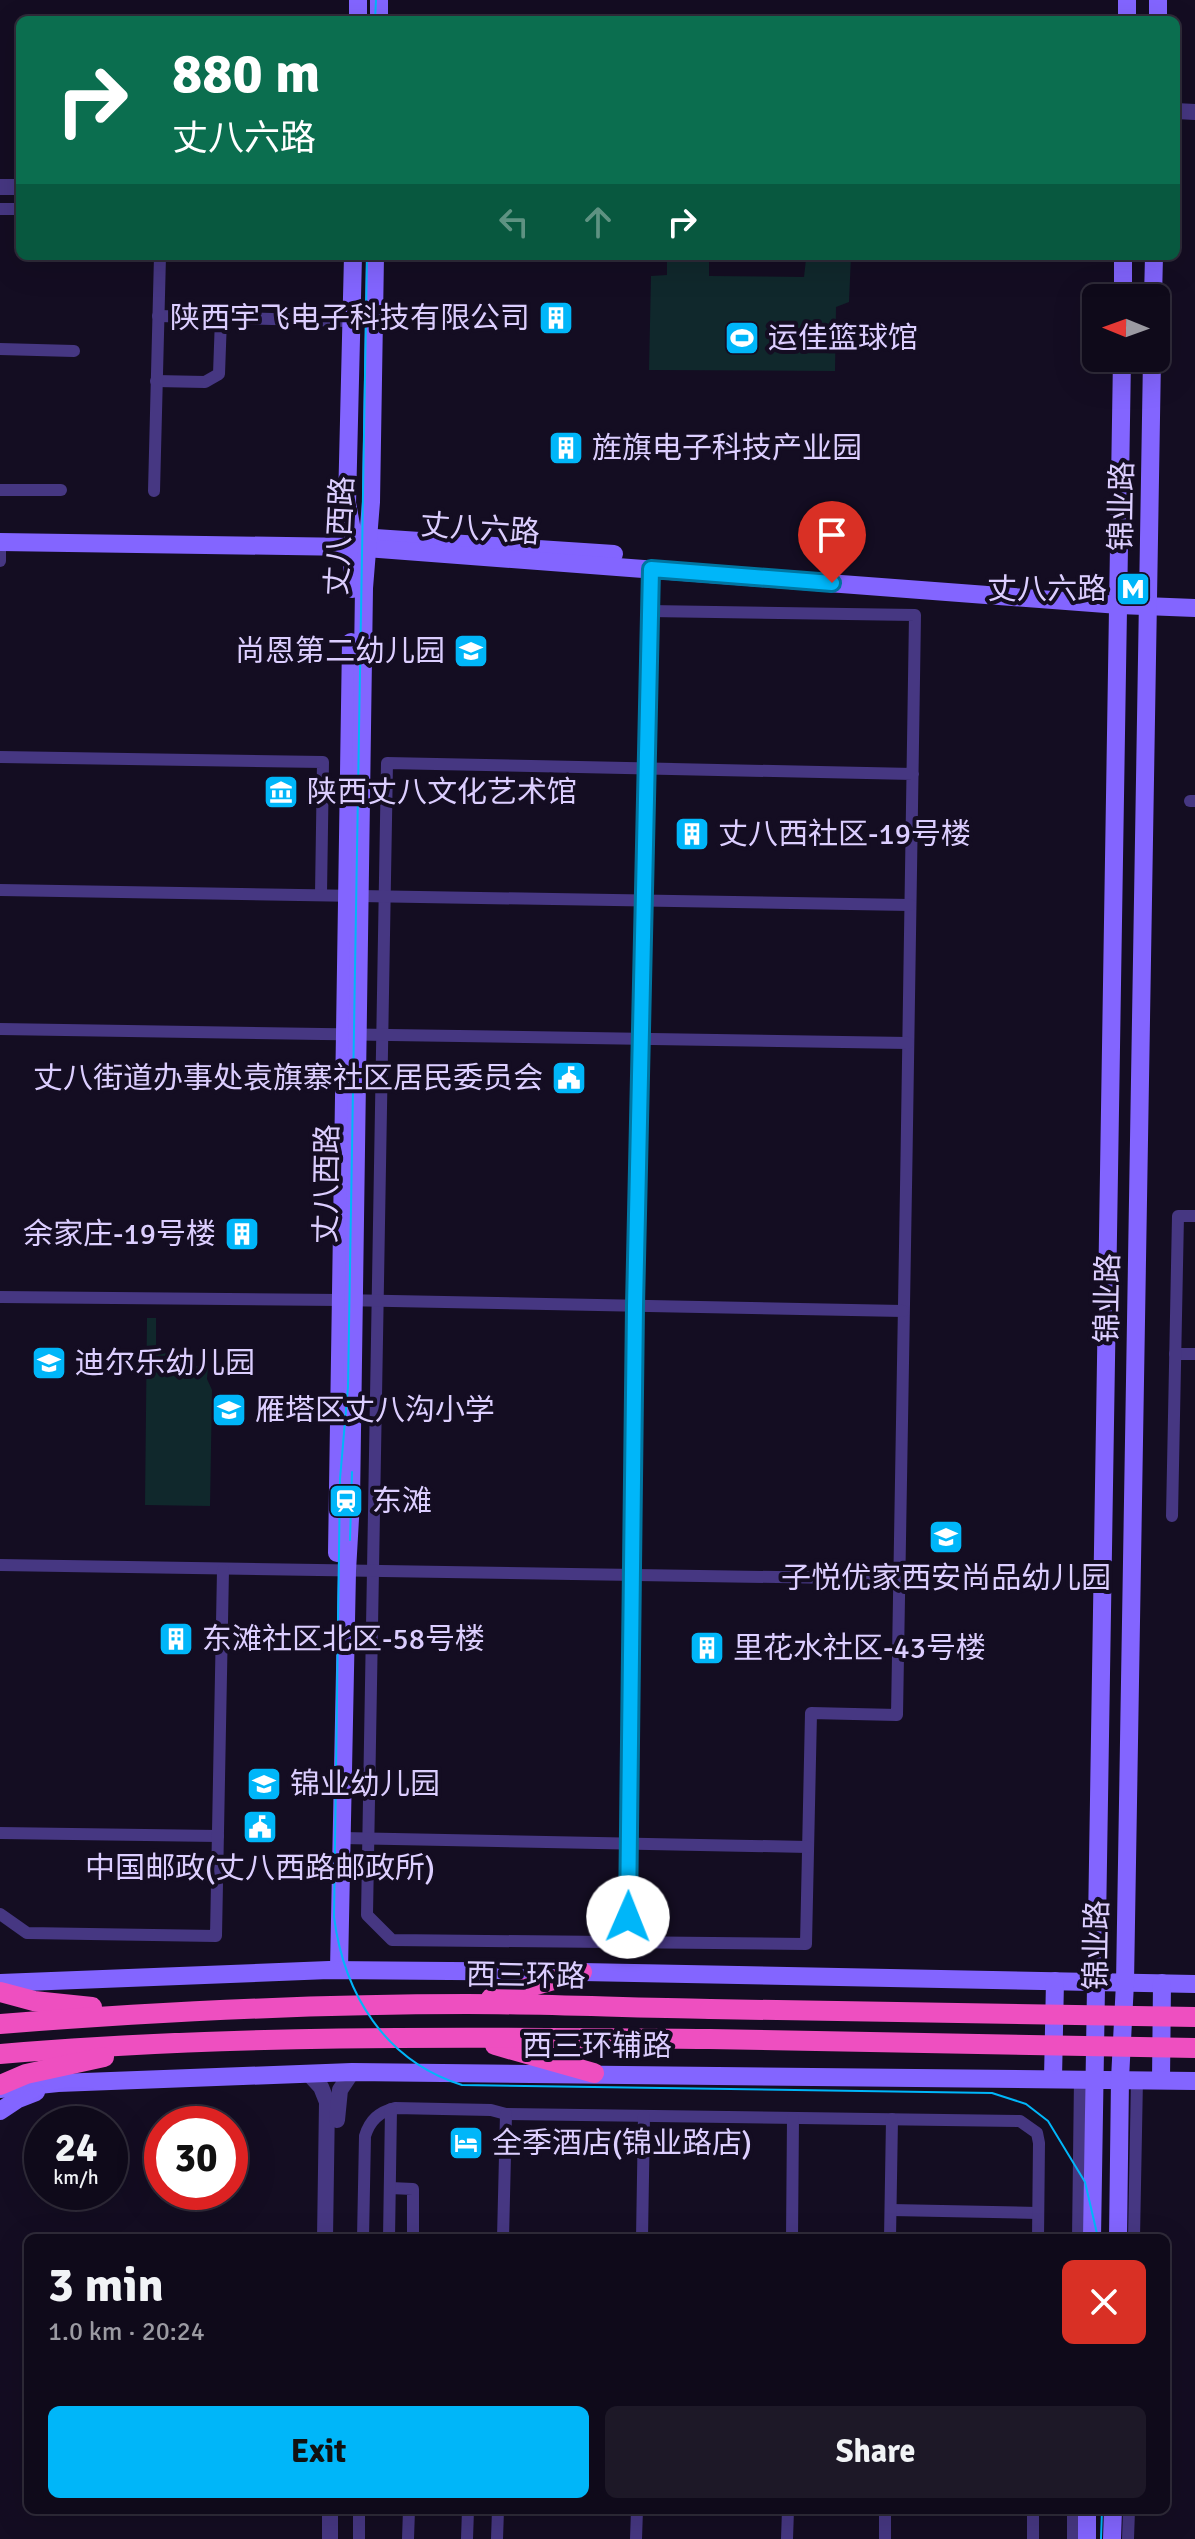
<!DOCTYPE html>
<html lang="en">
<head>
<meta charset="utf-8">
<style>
	:root { --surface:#0f0a1a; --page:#1d1827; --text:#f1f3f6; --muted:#9b9aa2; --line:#2f2b39; --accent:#00b6f9 }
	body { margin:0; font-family:Signika,"Noto Sans SC",sans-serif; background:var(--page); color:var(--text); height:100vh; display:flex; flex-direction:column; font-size:30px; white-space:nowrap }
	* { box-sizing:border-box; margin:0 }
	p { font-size:26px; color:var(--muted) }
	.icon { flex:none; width:44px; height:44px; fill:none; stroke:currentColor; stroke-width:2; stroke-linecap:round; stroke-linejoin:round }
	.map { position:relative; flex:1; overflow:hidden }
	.side { position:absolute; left:24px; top:2234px; width:1146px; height:280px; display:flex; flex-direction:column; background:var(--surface); border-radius:12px; box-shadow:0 8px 32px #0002,0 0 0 2px var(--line) }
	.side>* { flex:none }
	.guide { position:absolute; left:16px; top:16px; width:1164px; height:244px; border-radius:12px; box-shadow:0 8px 32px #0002,0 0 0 2px var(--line); background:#0b6e4f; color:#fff; overflow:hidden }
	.needle { width:52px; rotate:271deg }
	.fabs { position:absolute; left:1082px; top:284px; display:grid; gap:16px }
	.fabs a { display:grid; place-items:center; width:88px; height:88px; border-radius:12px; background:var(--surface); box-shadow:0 8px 32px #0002,0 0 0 2px var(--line); font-size:40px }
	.speed { position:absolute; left:24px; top:2106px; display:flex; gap:16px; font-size:40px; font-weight:700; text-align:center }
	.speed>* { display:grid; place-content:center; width:104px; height:104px; border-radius:50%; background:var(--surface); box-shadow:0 8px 32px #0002,0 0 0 2px var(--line); line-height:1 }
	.speed small { font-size:20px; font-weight:400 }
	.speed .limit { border:12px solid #d22; background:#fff; color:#111 }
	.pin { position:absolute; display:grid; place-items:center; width:68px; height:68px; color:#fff; margin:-82px -34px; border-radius:50% 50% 50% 0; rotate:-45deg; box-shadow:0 0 8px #0007 }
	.pin .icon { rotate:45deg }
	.me { position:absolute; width:88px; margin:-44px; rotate:1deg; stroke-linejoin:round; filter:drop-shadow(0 0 6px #0008) }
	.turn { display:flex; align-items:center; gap:28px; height:168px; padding:0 24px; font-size:36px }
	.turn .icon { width:104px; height:104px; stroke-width:2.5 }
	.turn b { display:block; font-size:56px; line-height:68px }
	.lanes { display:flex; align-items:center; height:76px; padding:0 24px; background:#0003; justify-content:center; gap:40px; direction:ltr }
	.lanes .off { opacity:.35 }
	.round { display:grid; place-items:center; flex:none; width:84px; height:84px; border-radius:12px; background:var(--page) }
	.head { display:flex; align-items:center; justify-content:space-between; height:136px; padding:0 24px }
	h1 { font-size:48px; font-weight:700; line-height:60px }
	.primary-button { display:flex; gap:16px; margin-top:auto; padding:16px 24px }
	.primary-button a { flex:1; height:92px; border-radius:12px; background:var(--accent); color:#111; font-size:32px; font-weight:700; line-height:92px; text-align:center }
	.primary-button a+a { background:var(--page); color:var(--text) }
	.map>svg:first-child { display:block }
</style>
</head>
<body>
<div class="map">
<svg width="1195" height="2539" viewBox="0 0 1195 2539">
	<rect width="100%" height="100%" fill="#140d22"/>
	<g fill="#10282c">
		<path d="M667,256L709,259V276L804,277L806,259L851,256L849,302L836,307L835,371L649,370L651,276L667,275Z"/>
		<path d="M147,1318H156V1353L178,1354V1366H208L207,1379L212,1390L210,1506L145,1505Z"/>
	</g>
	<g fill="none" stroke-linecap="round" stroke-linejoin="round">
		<g stroke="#463782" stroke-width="12">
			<path d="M0,209H20"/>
			<path d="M158,316L345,321"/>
			<path d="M0,349L74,351"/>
			<path d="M156,381L205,382L219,374L221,318"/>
			<path d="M0,490H61"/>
			<path d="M154,491L160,256"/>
			<path d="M0,561V542"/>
			<path d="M649,611L915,615C911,982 902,1348 897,1715L811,1713L806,1944L392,1940L367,1915L387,763L913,774"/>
			<path d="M0,757L323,762L321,894"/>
			<path d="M1190,801H1195"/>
			<path d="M0,890L910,905"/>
			<path d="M0,1029L908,1043"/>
			<path d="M0,1297L340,1300L903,1311"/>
			<path d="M1175,1354H1195"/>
			<path d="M1172,1516L1178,1216H1195"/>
			<path d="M0,1565L899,1579"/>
			<path d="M0,1833L218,1836"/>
			<path d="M342,1838L808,1847"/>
			<path d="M0,1914L27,1933L216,1936L223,1570"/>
			<path d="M627,1941L635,1306L651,569"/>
			<path d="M390,2188L413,2189V2238"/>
			<path d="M891,2210L1038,2213"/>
			<path d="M363,2238L365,2136C370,2120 379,2112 395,2108L491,2110L506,2114L1020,2121L1037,2133L1039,2143L1038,2238"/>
			<path d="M389,2238L391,2109"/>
			<path d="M503,2238L506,2114"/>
			<path d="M642,2238L644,2116"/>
			<path d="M792,2238L793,2118"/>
			<path d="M890,2238L892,2119"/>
			<path d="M1078,2238L1080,2078"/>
			<path d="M1134,2238L1137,2079"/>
			<path d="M359,2539V2510"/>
			<path d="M408,2539L409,2510"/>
			<path d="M467,2539L468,2510"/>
			<path d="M497,2539L498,2510"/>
			<path d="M636,2539L637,2510"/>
			<path d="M787,2539L788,2510"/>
			<path d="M885,2539V2510"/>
			<path d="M1033,2539V2510"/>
			<path d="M1073,2539V2510"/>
			<path d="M1128,2539L1129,2510"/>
		</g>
		<g stroke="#463782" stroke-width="16">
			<path d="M1176,111L1195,112"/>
			<path d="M0,187H20"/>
			<path d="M309,2074L321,2087L327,2102L325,2238"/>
			<path d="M337,2120L340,2090L352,2072"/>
			<path d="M330,2539V2510"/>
		</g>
		<g stroke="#8365ff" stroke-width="18">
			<path d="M358,20V0"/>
			<path d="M379,20V0"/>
			<path d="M1127,20V0"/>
			<path d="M1158,20V0"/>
			<path d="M1123,298V256"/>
			<path d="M1153,298L1154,256"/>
			<path d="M360,537L614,554"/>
			<path d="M0,542L353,547L1119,605L1195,608"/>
			<path d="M352,589L353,536L347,503L353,256"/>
			<path d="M337,1553L351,642"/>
			<path d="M339,1970L347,1571L351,1501L364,588L371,502L375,256"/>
			<path d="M0,1983L329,1970L582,1972L1195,1984"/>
			<path d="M1053,2078L1055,1981"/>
			<path d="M1161,2080L1162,1983"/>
			<path d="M0,2089L58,2083L352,2072L1195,2081"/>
			<path d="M0,2111L18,2099L36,2092"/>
			<path d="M1092,2238L1122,358"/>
			<path d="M1118,2238L1120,2079L1125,1983L1152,358"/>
			<path d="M1087,2539V2510"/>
			<path d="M1112,2539L1113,2510"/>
		</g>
		<g stroke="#ee4fc0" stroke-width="20">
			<path d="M0,1992L34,2001L92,2007"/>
			<path d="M491,1998L582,1972"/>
			<path d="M0,2024C155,2012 311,2004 467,2004C548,2004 629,2008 710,2009"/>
			<path d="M495,2045L594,2073"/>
			<path d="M0,2054C236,2034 472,2037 709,2039"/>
			<path d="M0,2085L26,2074L104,2057"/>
		</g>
		<g stroke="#00b6f9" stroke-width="2">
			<path d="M375,20L376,0"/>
			<path d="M367,256L348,1387L340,1479L334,1917C344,1994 385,2061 462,2085L992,2093L1026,2104L1048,2121L1085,2182L1098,2238"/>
			<path d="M350,1540L352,1472"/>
			<path d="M1101,2539L1102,2510"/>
		</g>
		<g stroke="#ee4fc0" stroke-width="20">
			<path d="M710,2009L1195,2017"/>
			<path d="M709,2039L1195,2048"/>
		</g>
	</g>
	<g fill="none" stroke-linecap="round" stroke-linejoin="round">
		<g stroke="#0076a2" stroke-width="20">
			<path id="route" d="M628,1917L635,1306L651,569L832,583"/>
		</g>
		<use href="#route" stroke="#00b6f9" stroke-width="14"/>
	</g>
	<defs>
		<g id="building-square" transform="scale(1.8)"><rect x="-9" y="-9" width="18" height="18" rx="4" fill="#00b6f9" stroke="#140d22"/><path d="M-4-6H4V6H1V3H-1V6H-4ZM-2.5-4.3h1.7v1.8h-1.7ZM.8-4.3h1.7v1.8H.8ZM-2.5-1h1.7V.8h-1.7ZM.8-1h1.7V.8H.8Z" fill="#fff"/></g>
		<g id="stadium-square" transform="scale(1.8)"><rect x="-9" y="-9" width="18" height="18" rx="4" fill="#00b6f9" stroke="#140d22"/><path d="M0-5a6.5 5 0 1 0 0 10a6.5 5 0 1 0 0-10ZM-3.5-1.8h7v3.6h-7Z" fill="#fff"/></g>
		<g id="metro-square" transform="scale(1.8)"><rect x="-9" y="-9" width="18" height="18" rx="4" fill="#00b6f9" stroke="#140d22"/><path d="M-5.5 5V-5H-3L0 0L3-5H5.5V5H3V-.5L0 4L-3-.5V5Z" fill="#fff"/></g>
		<g id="school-square" transform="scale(1.8)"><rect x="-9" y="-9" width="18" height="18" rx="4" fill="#00b6f9" stroke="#140d22"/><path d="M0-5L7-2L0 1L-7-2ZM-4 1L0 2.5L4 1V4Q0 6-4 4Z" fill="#fff"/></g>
		<g id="museum-square" transform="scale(1.8)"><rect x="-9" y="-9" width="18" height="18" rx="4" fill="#00b6f9" stroke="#140d22"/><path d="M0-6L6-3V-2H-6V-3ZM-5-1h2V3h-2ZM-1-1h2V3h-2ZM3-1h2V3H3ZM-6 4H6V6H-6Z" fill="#fff"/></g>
		<g id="civic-square" transform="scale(1.8)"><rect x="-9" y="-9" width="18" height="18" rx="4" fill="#00b6f9" stroke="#140d22"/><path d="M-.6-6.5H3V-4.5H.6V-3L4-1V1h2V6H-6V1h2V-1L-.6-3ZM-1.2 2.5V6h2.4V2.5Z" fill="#fff"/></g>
		<g id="station-square" transform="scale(1.8)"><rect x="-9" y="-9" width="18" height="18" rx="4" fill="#00b6f9" stroke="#140d22"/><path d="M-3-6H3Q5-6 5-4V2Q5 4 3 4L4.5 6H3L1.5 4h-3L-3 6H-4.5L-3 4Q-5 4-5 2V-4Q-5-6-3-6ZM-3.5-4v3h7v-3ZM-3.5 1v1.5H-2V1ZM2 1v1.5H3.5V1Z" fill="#fff"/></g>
		<g id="hotel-square" transform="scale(1.8)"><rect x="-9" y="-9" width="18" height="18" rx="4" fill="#00b6f9" stroke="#140d22"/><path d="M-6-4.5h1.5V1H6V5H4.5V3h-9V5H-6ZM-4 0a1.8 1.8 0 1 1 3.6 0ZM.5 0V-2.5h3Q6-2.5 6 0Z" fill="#fff"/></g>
	</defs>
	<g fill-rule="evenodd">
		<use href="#building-square" x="556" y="318"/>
		<use href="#stadium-square" x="742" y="338"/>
		<use href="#building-square" x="566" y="448"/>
		<use href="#metro-square" x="1133" y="589"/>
		<use href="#school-square" x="471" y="651"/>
		<use href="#museum-square" x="281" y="792"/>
		<use href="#building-square" x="692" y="834"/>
		<use href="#civic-square" x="569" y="1078"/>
		<use href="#building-square" x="242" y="1234"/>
		<use href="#school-square" x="49" y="1363"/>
		<use href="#school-square" x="229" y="1410"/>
		<use href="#station-square" x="346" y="1501"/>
		<use href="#school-square" x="946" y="1537"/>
		<use href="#building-square" x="176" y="1639"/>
		<use href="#building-square" x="707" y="1648"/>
		<use href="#school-square" x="264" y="1784"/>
		<use href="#civic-square" x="260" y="1827"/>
		<use href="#hotel-square" x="466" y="2143"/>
	</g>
	<g text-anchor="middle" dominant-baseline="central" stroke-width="8" stroke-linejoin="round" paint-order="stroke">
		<g font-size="30" fill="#dcceff" stroke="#140d22" text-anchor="start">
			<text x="530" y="318" text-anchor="end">陕西宇飞电子科技有限公司</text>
			<text x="768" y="338">运佳篮球馆</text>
			<text x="592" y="448">旌旗电子科技产业园</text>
			<text x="1107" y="589" text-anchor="end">丈八六路</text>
			<text x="445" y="651" text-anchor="end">尚恩第二幼儿园</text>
			<text x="307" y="792">陕西丈八文化艺术馆</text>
			<text x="718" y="834">丈八西社区-19号楼</text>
			<text x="543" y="1078" text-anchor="end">丈八街道办事处袁旗寨社区居民委员会</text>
			<text x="216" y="1234" text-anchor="end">余家庄-19号楼</text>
			<text x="75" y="1363">迪尔乐幼儿园</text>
			<text x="255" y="1410">雁塔区丈八沟小学</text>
			<text x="372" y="1501">东滩</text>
			<text x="946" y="1578" text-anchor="middle">子悦优家西安尚品幼儿园</text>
			<text x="202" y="1639">东滩社区北区-58号楼</text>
			<text x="733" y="1648">里花水社区-43号楼</text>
			<text x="290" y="1784">锦业幼儿园</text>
			<text x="260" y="1868" text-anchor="middle">中国邮政(丈八西路邮政所)</text>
			<text x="492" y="2143">全季酒店(锦业路店)</text>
		</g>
		<g font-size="30" fill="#dcceff" stroke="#140d22">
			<text transform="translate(1122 506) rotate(-89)">锦业路</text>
			<text transform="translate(480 529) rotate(4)">丈八六路</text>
			<text transform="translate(340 536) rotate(-87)">丈八西路</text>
			<text transform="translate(327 1184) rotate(-89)">丈八西路</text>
			<text transform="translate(1108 1298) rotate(-89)">锦业路</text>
			<text transform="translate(1097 1945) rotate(-89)">锦业路</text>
			<text transform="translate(526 1976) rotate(1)">西三环路</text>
			<text x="597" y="2046">西三环辅路</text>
		</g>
	</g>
</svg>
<div class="fabs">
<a><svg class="needle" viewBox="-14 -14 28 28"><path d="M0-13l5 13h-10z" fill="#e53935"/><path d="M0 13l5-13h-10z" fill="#9b9aa2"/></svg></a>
</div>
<div class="speed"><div>24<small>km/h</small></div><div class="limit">30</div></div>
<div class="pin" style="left:832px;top:583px;background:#d93025"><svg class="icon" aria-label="arrive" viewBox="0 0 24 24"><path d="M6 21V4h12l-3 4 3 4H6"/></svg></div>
<svg class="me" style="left:628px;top:1917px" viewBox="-20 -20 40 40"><circle r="19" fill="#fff"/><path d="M0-13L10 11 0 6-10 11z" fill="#00b6f9"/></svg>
<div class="guide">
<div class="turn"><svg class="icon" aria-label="right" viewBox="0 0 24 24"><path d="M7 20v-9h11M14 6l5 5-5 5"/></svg><div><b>880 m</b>丈八六路</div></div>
<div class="lanes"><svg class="icon off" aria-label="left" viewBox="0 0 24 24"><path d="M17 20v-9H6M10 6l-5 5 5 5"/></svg><svg class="icon off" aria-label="ahead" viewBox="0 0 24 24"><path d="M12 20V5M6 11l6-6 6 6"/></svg><svg class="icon" aria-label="right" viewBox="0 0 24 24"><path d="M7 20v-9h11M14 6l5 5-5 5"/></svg></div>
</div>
<section class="side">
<div class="head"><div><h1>3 min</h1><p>1.0 km · 20:24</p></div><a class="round" style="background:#d93025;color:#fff"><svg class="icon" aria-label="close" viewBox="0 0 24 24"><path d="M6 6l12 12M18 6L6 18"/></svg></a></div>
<div class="primary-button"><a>Exit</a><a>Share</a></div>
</section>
</div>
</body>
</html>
